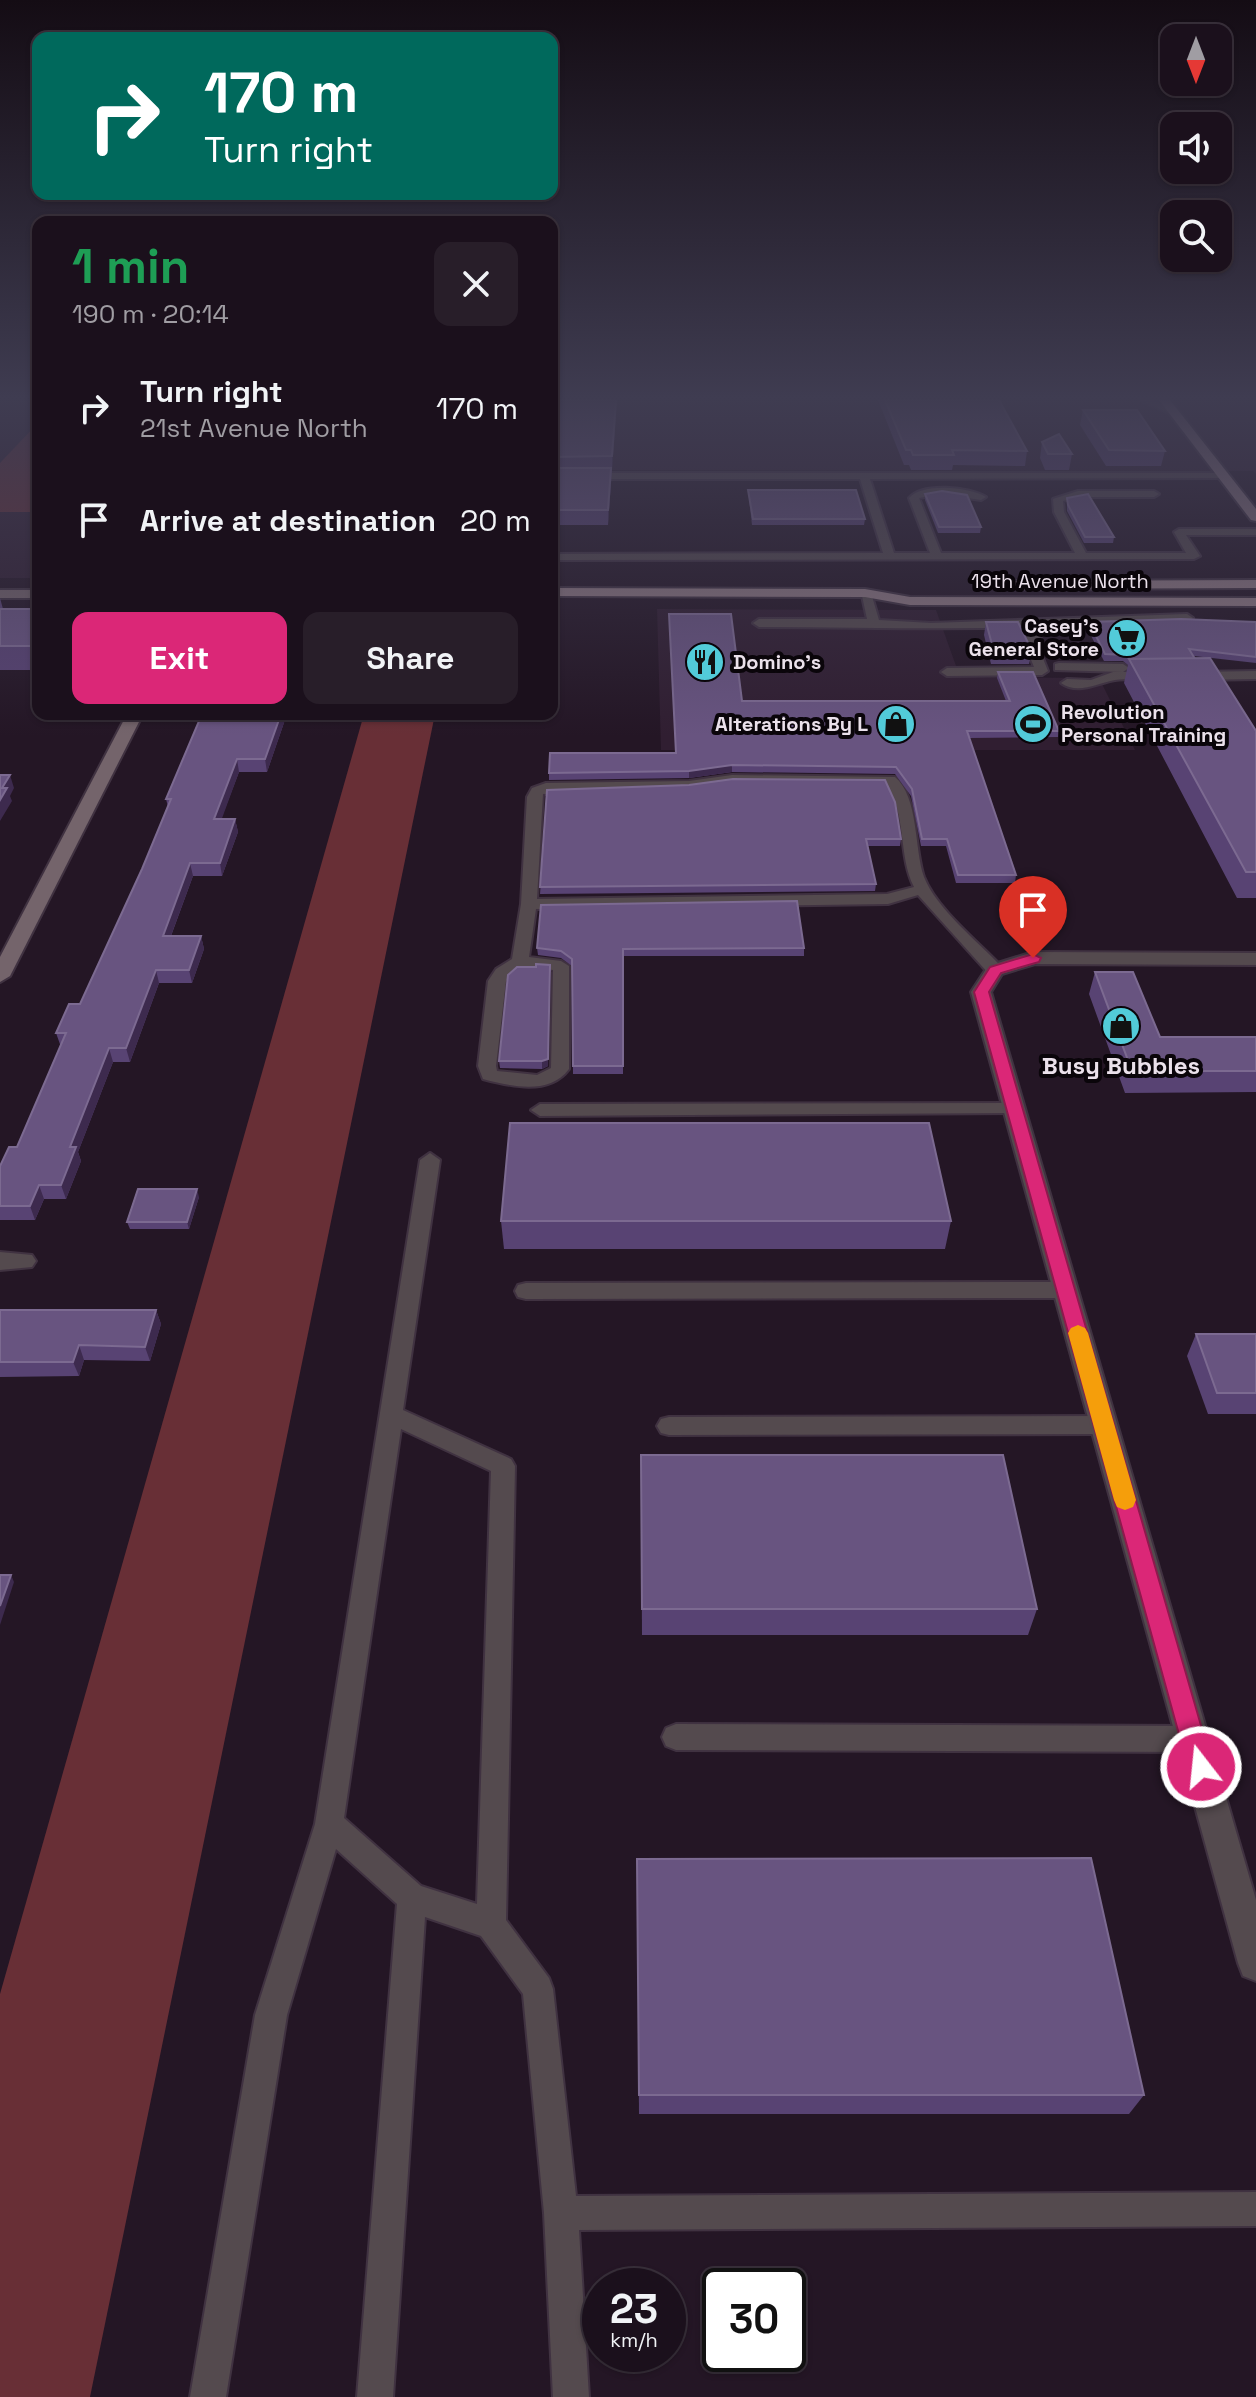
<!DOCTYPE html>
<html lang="en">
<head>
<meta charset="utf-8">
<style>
	:root { --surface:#1b101c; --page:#281e29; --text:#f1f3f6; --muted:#a09da3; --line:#39303b; --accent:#db2777 }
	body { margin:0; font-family:"Space Grotesk",sans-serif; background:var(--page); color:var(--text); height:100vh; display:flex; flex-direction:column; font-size:30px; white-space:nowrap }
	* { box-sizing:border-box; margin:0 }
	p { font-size:26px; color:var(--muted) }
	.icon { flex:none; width:44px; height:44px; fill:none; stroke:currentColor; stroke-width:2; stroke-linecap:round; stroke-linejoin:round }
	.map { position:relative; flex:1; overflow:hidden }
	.drawer { position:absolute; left:32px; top:216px; width:526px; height:504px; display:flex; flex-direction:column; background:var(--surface); border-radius:16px; box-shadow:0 2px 6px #0004,0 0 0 2px var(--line) }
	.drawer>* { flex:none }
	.hud { position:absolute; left:32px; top:32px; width:526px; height:168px; border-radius:16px; box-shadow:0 2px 6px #0004,0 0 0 2px var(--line); background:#00695c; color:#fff; overflow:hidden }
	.needle { width:52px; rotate:180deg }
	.buttons { position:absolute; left:1160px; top:24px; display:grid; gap:16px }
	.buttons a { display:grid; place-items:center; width:72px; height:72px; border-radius:16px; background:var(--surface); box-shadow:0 2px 6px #0004,0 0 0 2px var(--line); font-size:40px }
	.speed { position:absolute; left:582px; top:2268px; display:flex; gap:16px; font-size:40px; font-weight:700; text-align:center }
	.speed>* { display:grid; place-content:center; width:104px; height:104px; border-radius:50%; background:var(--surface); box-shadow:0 2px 6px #0004,0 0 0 2px var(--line); line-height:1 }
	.speed small { font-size:20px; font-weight:400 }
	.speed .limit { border:4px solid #111; border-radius:12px; background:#fff; color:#111 }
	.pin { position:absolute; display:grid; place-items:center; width:68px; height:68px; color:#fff; margin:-82px -34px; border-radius:50% 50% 50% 0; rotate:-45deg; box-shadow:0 0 8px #0007 }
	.pin .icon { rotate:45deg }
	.me { position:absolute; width:88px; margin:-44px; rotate:344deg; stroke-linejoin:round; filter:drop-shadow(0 0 6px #0008) }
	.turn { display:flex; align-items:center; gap:28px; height:168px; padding:0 40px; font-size:36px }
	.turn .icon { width:104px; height:104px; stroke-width:2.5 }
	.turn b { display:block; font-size:56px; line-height:68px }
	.round { display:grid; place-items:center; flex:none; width:84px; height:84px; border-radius:16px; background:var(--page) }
	.overview { display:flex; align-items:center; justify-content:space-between; height:136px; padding:0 40px }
	h1 { font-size:48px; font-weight:600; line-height:60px; color:#1e9e55 }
	.button { display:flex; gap:16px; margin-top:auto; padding:16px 40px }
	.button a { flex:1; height:92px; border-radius:16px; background:var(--accent); color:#fff; font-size:32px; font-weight:600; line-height:92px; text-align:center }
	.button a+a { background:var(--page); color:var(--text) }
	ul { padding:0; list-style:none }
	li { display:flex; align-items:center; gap:24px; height:112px; padding:0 40px }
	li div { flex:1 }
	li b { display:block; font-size:30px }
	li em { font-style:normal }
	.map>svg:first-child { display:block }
</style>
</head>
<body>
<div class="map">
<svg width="1256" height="2397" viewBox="0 0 1256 2397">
	<rect width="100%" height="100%" fill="#241625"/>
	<g fill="#301e31">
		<rect x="0" y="400" width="38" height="178"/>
		<path d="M552,400H1256V474L1253,471L552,470Z"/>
		<path d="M657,609L936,610L960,677L1099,678L1135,750H661Z"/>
	</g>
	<g fill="#682f36">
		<path d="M38,423V512H0V463Z"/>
		<path d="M364,714H435L90,2397H0V1994Z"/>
	</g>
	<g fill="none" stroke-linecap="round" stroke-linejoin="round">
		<g stroke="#403241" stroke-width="4">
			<g id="lane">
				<path d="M1140,400H1153L1177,411L1169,413Z"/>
				<path d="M552,473H1224L1228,474V478L870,479L894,553H930L909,498C923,482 970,487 986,497L981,500L941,494L919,498L941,553H1075L1054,512L1053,499L1078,491H1154L1159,494L1154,497H1078L1063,501L1064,512L1086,553H1186L1174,532L1179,529H1256V535H1186L1200,556L1194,559L552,560V554L883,553L860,479H552Z"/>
				<path d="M861,591L871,593L879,620L931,623L1187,614L1193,618L1187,622L1043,627L1048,630L1036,641L1048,671L1042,675L947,676L941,672L947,668L1034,667L1023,640L1040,627C946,630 853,627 759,627L753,623L759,619H867Z"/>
				<path d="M1059,663L1123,664L1129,668L1123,672L1055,670V664Z"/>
				<path d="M1256,671V679L1196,680L1190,676L1196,672Z"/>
				<path d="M1113,672H1152L1158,676C1147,684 1129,677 1115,680C1097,683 1078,695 1061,683L1067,679L1091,680Z"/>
				<path d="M732,775L895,777C919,797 914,849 924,877C936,908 978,942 1001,966L1003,970L1001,974H989L918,895L888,904L536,909L529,957L561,961L569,966V1069C549,1096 510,1086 483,1079L478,1066L488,981L496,969L512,959L521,904L527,797L532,788L546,783L689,781ZM732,783L886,784C907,813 898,856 914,887L887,894L537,899L543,794L689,789ZM523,966L553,970L551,1068L537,1075L497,1071L496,1066L506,981Z"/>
				<path d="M1014,1103L1021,1105L1023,1109L1021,1113L540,1116L531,1110L540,1104Z"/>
				<path d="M430,1153L440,1160L403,1410L511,1459L515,1466L506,1920L549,1978L553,1989L576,2196L1256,2192V2226L579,2230L589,2397H553L544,2213L523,1994L481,1936L425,1917L393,2397H357L397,1904L336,1849L287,2015L226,2397H190L255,2015L315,1824L420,1160ZM401,1429L491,1471L477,1904L421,1886L344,1818Z"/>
				<path d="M1065,1282L1073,1284L1076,1290L1073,1296L1065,1298L526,1299L518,1297L515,1291L518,1285L526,1283Z"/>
				<path d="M1104,1416L1112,1418L1116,1425L1112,1432L1104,1434L669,1435L661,1433L657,1426L661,1419L669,1417Z"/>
				<path d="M676,1724L1193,1726L1203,1730L1207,1739L1203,1748L1193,1752L676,1750L666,1746L662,1737L666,1728Z"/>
			</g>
		</g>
		<g stroke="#403241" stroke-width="4">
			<g id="street">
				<path d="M1033,952L1256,953V965L1035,964L1002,974L991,992L1256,1900V1981L1243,1976L1238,1963L971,992L988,966Z"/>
				<path d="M0,1252L32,1255L36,1261L32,1267L0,1270Z"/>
			</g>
		</g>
		<g stroke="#403241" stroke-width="4">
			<g id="secondary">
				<rect x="0" y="590" width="38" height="8"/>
				<path d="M127,714H143L10,976L0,982V957Z"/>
			</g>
		</g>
		<g stroke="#403241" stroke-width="4">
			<g id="primary">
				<path d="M1159,400H1170L1256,509V521L1251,520Z"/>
				<path d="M1256,580V588L1011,589L1004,585L1011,581Z"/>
				<path d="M552,588L865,589L910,597L1256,598V606L910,605L865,597L552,596Z"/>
			</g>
		</g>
		<use href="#lane" fill="#544a4e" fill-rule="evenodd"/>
		<use href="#street" fill="#544a4e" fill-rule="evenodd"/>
		<use href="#secondary" fill="#74646b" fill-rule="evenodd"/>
		<use href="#primary" fill="#8d7881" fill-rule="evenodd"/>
	</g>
	<g fill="#584373">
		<path d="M552,400H617L608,525H552Z"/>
		<path d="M878,400H999L1027,451L1025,466L953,465L952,470H911L909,465H904Z"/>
		<path d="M1083,410L1165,451L1161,466H1106L1080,425Z"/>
		<path d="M1042,442L1072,454L1069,470H1045L1040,458Z"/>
		<path d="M748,490L865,519L864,525H752Z"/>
		<path d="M925,494L981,527L980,533H938L925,500Z"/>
		<path d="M1067,498L1114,537L1113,543H1084L1067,511Z"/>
		<path d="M0,598L3,609H38V670H0Z"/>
		<path d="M986,622L1032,651L1029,664H991L984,635Z"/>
		<path d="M1089,622H1256V663L1194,656L1256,731V898H1237L1124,683L1128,665L1123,661H1104L1087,628Z"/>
		<path d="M998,672L1059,731L1058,737L969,738L1016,875L1015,883H956L946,846H921L911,796L895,774L732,772L689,778L549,780V773L675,753L742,701H1006L997,678Z"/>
		<path d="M202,714H287L267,772H239L221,819H235L238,832L222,876H193L171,936H201L204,949L192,983H159L130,1062H113L78,1152L81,1161L66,1199H44L35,1220H0V1166L17,1147L61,1047L56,1033L80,1004L142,869L168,807L166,799Z"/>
		<path d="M547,790L901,839L900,846H868L876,884L875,891L540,894Z"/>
		<path d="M537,948H804V956H623V1074H573L572,966L561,958L538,955Z"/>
		<path d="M536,967L548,1066L542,1069L500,1068L499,1061Z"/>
		<path d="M1095,972L1160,1037H1256V1092L1125,1093L1089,994Z"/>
		<path d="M199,1197L189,1229H130L127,1222Z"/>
		<path d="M501,1221H951L945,1249H504Z"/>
		<path d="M0,1310H156L161,1324L150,1361L84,1360L79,1376L0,1377Z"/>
		<path d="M1196,1334H1256V1414H1208L1187,1356Z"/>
		<path d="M641,1455L1037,1609L1028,1635H642Z"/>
		<path d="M637,1859L1144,2095L1129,2114H639Z"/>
	</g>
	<g fill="#3d2a4e">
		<path d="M616,400H617L612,470V456Z"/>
		<path d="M611,468V482L608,525V510Z"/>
		<path d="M35,642L38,651V666L32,646Z"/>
		<path d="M281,714H287L267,772L265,759Z"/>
		<path d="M237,759L239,772L217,832L214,819Z"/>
		<path d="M732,765V772L689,778V771Z"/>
		<path d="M10,775L14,788L10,796L12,801L0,821V800L2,788Z"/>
		<path d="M235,819L238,832L222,876L220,863Z"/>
		<path d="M190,863L193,876L166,949L163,936Z"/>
		<path d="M201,936L204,949L192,983L189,970Z"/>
		<path d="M156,970L159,983L130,1062L126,1048Z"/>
		<path d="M550,973L548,1066L542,1069V1061Z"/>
		<path d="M109,1048L113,1062L78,1152L81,1161L66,1199L61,1185L70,1147Z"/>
		<path d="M39,1185L44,1199L35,1220L30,1206Z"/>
		<path d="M197,1189L199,1197L189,1229L187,1222Z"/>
		<path d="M156,1310L161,1324L150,1361L145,1347Z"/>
		<path d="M79,1345L84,1360L79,1376L73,1362Z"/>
		<path d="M11,1575L14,1582L0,1625V1606Z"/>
	</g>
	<g fill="#685480" stroke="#7c6a91" stroke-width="2">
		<path d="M552,400H616L612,456L552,457Z"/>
		<path d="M885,400H999L1027,451L952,450L954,455H913L911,450H906Z"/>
		<path d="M1083,410H1137L1165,451L1109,450Z"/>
		<path d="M1059,434L1072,454H1048L1042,442Z"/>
		<path d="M552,468H611L608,510H552Z"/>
		<path d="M748,490H856L865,519H753Z"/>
		<path d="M942,491L967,495L981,527H939L925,494Z"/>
		<path d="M1088,494L1114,537H1085L1068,505L1067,498Z"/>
		<path d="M0,609H38V641L35,642L32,646H0Z"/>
		<path d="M669,614H731L742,701H1010L998,672H1033L1059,731H967L1016,875H958L947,839H922L912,789L896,767L732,765L689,771L549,773L550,753H676Z"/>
		<path d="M1181,619L1256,622V657L1189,649L1195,659H1130L1125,655L1105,654L1089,622Z"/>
		<path d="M986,622H1018L1032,651L994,652Z"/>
		<path d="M1210,658L1256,731V872H1246L1129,659Z"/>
		<path d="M202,714H281L265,759H237L214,819H235L220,863H190L163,936H201L189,970H156L126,1048H109L70,1147H76L61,1185H39L30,1206H0V1166L9,1147H17L66,1033H56L69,1004H80L142,869L171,799H166Z"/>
		<path d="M0,775H10L2,788H7L0,800Z"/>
		<path d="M733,779L885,780L895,802L901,839H866L876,884L540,887L547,790L689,785Z"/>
		<path d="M797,901L804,948L623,949V1066H573L572,959L561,951L537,948L541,905Z"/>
		<path d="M536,964L550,965L548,1059L542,1061H499L508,975L517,967H536Z"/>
		<path d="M1095,972H1133L1160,1037H1256V1071H1132Z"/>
		<path d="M510,1123H929L951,1221H501Z"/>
		<path d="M138,1189H197L187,1222H127Z"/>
		<path d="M0,1310H156L145,1347L79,1345L73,1362H0Z"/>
		<path d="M1196,1334H1256V1393H1217Z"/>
		<path d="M641,1455H1003L1037,1609H642Z"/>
		<path d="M0,1575H11L0,1606Z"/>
		<path d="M1091,1858L1144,2095H639L637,1859Z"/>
	</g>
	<linearGradient id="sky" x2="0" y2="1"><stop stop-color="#140c14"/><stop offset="0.54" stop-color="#3f3c51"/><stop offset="1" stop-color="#3f3c51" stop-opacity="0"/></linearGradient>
	<rect width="1256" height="736" fill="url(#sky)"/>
	<path fill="#db2777" stroke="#8e194d" stroke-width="2" d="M1033,954L1041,958L1039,962L1001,973L989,992L1213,1767L1210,1776L1201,1779L1192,1776L1188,1767L974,992L990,967Z"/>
	<path fill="#f59e0b" d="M1078,1325L1085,1328L1088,1333L1136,1500L1133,1507L1125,1510L1117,1507L1114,1500L1068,1333L1071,1328Z"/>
	<defs>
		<g id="supermarket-disc" transform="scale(2)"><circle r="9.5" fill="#52cbd9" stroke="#0a050a"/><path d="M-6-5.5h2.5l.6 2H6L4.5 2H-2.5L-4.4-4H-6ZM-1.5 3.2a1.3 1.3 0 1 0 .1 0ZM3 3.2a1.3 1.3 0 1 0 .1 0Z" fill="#111"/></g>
		<g id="restaurant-disc" transform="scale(2)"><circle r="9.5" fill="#52cbd9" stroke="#0a050a"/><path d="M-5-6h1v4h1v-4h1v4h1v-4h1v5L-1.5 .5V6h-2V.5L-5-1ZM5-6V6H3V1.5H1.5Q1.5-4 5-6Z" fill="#111"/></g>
		<g id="shop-disc" transform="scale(2)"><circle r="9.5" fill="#52cbd9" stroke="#0a050a"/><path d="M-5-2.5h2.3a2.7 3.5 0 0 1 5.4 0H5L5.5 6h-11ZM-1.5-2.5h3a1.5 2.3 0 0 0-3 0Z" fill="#111"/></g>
		<g id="stadium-disc" transform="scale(2)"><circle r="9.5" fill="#52cbd9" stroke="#0a050a"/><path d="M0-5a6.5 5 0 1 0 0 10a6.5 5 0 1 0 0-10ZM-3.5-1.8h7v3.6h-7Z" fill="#111"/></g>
	</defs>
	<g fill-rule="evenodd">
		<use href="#supermarket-disc" x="1127" y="638"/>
		<use href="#restaurant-disc" x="705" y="662"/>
		<use href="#shop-disc" x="896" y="724"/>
		<use href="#stadium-disc" x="1033" y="724"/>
		<use href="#shop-disc" x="1121" y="1026"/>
	</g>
	<g text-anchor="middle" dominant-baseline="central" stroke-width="8" stroke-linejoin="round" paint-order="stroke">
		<g font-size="20" fill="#ebe1eb" stroke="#0a050a">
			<text x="1060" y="581">19th Avenue North</text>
		</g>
		<g font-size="20" font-weight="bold" fill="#ebe1eb" stroke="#0a050a" text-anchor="end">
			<text x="1099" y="626">Casey's<tspan x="1099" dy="23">General Store</tspan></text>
			<text x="733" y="662" text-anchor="start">Domino's</text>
			<text x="1061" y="712" text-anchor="start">Revolution<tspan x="1061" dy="23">Personal Training</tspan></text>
			<text x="868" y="724">Alterations By L</text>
		</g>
		<g font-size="24" font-weight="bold" fill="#ebe1eb" stroke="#0a050a">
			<text x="1121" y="1065">Busy Bubbles</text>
		</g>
	</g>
</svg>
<div class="buttons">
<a><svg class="needle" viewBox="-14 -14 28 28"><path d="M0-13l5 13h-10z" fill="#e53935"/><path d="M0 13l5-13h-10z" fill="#a09da3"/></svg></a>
<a><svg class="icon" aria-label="sound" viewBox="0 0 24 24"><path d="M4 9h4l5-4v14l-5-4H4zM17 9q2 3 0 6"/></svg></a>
<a><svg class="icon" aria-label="search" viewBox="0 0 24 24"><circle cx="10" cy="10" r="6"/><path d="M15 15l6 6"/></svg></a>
</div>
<div class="speed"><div>23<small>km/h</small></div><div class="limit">30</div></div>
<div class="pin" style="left:1033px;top:958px;background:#d93025"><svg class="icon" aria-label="arrive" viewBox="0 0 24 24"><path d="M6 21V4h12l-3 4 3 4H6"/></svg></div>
<svg class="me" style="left:1201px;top:1767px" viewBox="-20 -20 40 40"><circle r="17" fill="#db2777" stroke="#fff" stroke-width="3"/><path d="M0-11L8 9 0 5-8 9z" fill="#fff"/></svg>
<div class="hud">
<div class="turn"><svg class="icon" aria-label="right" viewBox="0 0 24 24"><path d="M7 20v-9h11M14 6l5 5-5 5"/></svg><div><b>170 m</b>Turn right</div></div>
</div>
<section class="drawer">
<div class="overview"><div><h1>1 min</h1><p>190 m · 20:14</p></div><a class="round"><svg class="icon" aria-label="close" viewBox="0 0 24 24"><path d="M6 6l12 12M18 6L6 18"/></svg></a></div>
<ul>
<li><svg class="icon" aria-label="right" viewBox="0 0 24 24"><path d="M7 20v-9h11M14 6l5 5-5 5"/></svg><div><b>Turn right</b><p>21st Avenue North</p></div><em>170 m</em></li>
<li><svg class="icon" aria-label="arrive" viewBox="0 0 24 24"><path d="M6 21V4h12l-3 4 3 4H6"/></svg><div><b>Arrive at destination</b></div><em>20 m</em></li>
</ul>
<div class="button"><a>Exit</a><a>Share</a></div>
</section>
</div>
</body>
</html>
